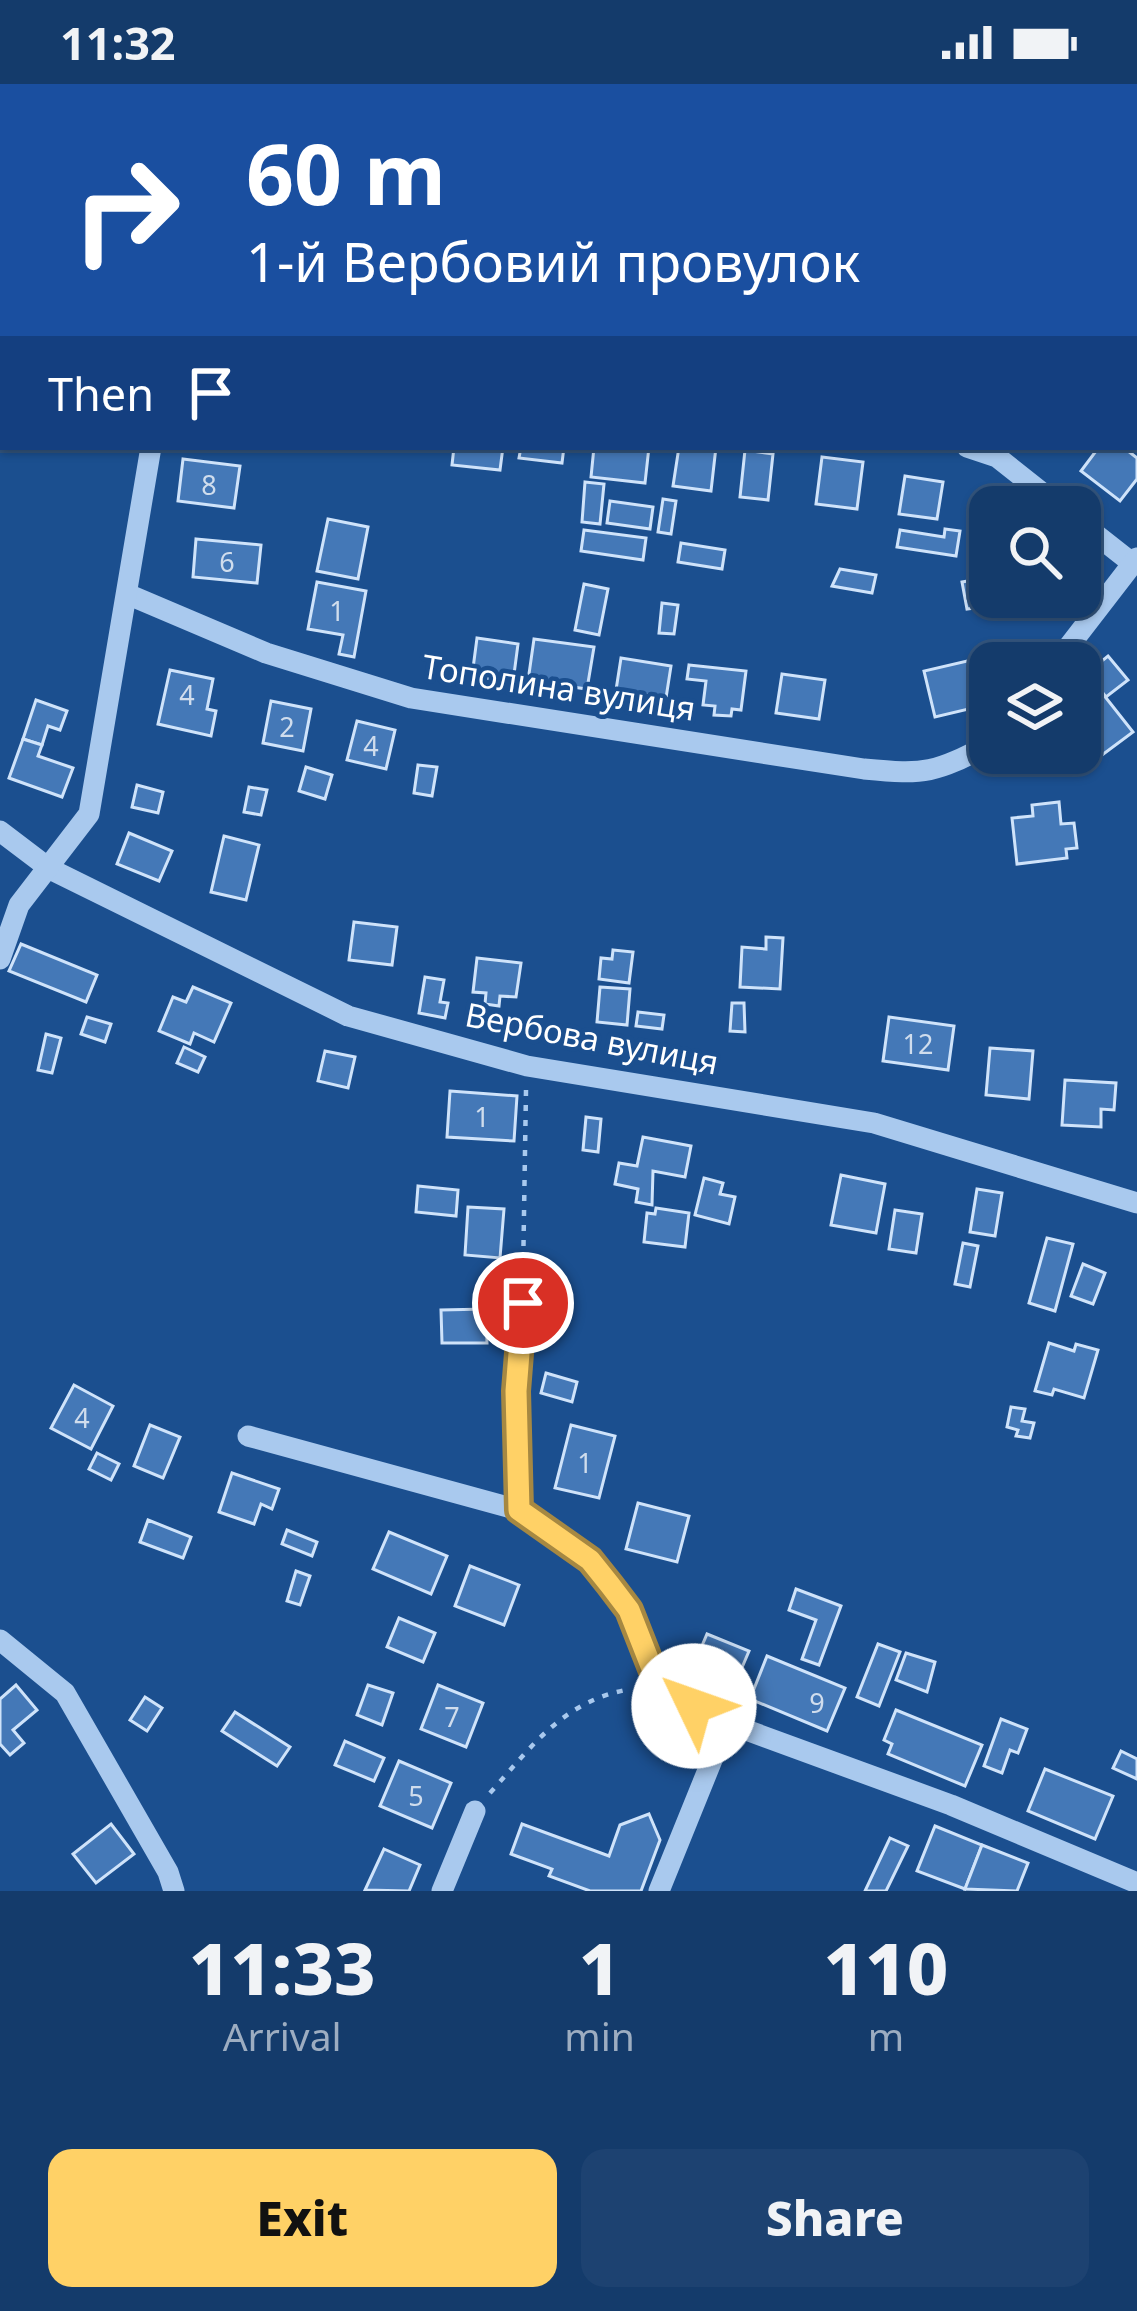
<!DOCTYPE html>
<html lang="en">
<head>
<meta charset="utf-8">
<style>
	:root { --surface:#143b6b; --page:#1d4271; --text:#f1f3f6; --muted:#9dadc1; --line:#33557e; --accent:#ffd166 }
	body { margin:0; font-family:"Noto Sans",sans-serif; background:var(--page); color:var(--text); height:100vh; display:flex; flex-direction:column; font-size:45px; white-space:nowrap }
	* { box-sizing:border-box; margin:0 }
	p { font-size:39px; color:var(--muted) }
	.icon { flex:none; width:66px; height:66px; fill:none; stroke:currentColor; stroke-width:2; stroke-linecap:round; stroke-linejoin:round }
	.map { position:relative; height:1807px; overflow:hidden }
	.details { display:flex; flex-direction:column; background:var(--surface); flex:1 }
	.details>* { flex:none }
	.banner { position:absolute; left:0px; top:0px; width:1137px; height:366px; box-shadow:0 3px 9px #0004,0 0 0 3px var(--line); background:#1a4fa0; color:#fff; overflow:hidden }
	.tools { position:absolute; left:969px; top:402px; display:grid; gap:24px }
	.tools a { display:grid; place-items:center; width:132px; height:132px; border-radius:24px; background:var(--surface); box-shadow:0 3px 9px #0004,0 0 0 3px var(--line); font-size:60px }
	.pin { position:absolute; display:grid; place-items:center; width:102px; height:102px; color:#fff; margin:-51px; border:6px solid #fff; border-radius:50%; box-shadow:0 3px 12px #0007 }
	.me { position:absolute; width:132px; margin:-66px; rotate:312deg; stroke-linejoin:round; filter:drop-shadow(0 0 9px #0008) }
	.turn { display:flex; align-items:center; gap:42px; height:252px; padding:0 48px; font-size:54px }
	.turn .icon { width:156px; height:156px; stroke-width:2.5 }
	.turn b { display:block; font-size:84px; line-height:102px }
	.then { display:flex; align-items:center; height:114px; padding:0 48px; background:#0003; gap:24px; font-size:45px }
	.eta { display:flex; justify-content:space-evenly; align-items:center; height:204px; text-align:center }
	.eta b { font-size:72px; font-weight:800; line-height:84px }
	.cta { display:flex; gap:24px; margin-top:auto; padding:24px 48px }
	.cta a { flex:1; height:138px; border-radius:24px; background:var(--accent); color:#111; font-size:48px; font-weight:800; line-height:138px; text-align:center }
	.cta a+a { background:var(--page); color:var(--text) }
	.status { display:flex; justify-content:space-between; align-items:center; height:84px; padding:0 60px; background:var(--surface); direction:ltr }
	.status svg { height:33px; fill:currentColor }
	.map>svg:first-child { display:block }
</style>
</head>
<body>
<div class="status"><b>11:32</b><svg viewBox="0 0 49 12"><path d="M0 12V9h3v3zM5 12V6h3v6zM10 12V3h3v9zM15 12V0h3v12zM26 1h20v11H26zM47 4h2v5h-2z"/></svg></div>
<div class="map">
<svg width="1137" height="1807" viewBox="0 0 1137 1807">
	<rect width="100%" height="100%" fill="#1b4f8f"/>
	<g fill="#4478b7" stroke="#cfe3fa" stroke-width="3">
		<path d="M454,363H503L500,386L452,381Z"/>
		<path d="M521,363H564L562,379L519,374Z"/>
		<path d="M594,363H649L645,399L591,393Z"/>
		<path d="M679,363H716L711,407L673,402Z"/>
		<path d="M1099,363H1123L1137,374V395L1120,417L1081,387Z"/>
		<path d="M745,366L773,370L768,416L740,413Z"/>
		<path d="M822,373L863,378L857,425L816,420Z"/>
		<path d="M183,375L240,382L234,424L178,417Z"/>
		<path d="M905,392L943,398L937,435L899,430Z"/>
		<path d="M585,398L604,400L600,440L582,438Z"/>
		<path d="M663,415L676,417L671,450L658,448Z"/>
		<path d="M610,417L653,423L650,445L607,439Z"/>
		<path d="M328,435L368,443L358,495L317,487Z"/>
		<path d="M945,445L960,447L956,472L897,463L900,446L944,453Z"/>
		<path d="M584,446L646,454L643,476L581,467Z"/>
		<path d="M196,455L261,461L257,499L193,493Z"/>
		<path d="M681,459L725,466L722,485L678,478Z"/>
		<path d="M840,485L876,491L872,509L832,502Z"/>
		<path d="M990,493V513H996L997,521L967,525L962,498Z"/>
		<path d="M317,498L366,507L354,573L339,570L343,551L308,545Z"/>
		<path d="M584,500L608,505L599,551L575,546Z"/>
		<path d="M662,519L678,521L674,550L659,549Z"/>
		<path d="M477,554L518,560L513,598L472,592Z"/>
		<path d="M534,555L594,563L587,605L528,597Z"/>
		<path d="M1108,572L1128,596L1106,613L1087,589Z"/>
		<path d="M621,574L671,582L666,614L616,606Z"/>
		<path d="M980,574L990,620L935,633L924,587Z"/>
		<path d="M689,581L746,587L741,626L732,625L731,632L714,631L715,622L703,621L706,597L687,595Z"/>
		<path d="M170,586L213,595L207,625L216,627L211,652L158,640Z"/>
		<path d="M782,590L825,596L819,635L776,629Z"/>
		<path d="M1099,605L1133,648L1090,680L1080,667V620Z"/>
		<path d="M36,616L67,627L60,646L48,642L42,661L23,655Z"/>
		<path d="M271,617L311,625L303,667L263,659Z"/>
		<path d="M357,637L395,646L386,685L347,676Z"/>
		<path d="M23,655L42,661L38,672L73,684L62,713L9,694Z"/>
		<path d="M418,681L437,683L432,712L414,709Z"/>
		<path d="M306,683L332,691L325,715L299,707Z"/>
		<path d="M137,701L163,708L158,729L132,723Z"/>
		<path d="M249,703L267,706L261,731L244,728Z"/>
		<path d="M1059,718L1061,740L1074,739L1077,764L1066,765L1067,774L1017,780L1012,734L1033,732L1032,721Z"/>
		<path d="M129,749L172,767L159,797L117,780Z"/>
		<path d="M224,752L259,761L246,816L211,808Z"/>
		<path d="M354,838L397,843L392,881L349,876Z"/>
		<path d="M766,853L783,854L780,905L740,903L742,863L766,865Z"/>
		<path d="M21,860L97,891L86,918L9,887Z"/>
		<path d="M613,866L633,868L629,899L599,895L601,874L612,875Z"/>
		<path d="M477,874L521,879L516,913L500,912L499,922L485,920L486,909L473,908Z"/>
		<path d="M425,893L444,896L440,918L448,919L445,934L419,929Z"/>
		<path d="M193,903L231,919L214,958L194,949L190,960L159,947L173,913L186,918Z"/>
		<path d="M600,903L630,905L627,941L597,938Z"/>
		<path d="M732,919H744L745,948L730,947Z"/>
		<path d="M638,928L664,931L662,945L636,942Z"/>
		<path d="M87,933L111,940L105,958L81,950Z"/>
		<path d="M889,933L954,942L948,986L883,977Z"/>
		<path d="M46,950L61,954L52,989L38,986Z"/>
		<path d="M184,963L205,973L198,988L177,979Z"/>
		<path d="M990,964L1033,967L1029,1015L986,1011Z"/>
		<path d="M325,967L355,973L348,1004L318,997Z"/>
		<path d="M1065,996L1116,999L1114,1026L1101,1025V1043L1062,1041Z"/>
		<path d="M450,1007L517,1012L514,1057L447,1053Z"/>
		<path d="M586,1033L601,1035L598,1068L583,1066Z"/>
		<path d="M643,1053L691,1062L685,1093L653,1087L652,1121L636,1118L638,1105L615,1100L619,1079L637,1082Z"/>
		<path d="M841,1091L885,1100L876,1149L831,1141Z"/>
		<path d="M704,1094L723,1099L720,1110L735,1113L729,1140L695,1131Z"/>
		<path d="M418,1102L458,1106L456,1132L416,1128Z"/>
		<path d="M977,1105L1002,1109L995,1152L970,1148Z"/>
		<path d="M468,1123L504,1125L500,1174L465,1171Z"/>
		<path d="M656,1124L689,1129L685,1163L644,1158L647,1129L655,1130Z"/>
		<path d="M895,1126L922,1130L916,1169L889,1165Z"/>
		<path d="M1047,1154L1073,1160L1055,1227L1029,1219Z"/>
		<path d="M963,1159L978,1162L970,1203L955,1200Z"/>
		<path d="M1083,1180L1105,1189L1093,1220L1071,1212Z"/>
		<path d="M486,1225L487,1259H442L441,1226Z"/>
		<path d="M1049,1259L1074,1267L1076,1260L1098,1266L1084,1314L1054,1305L1052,1311L1035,1307Z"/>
		<path d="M546,1289L577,1298L572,1318L541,1309Z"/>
		<path d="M74,1301L113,1322L91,1365L51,1344Z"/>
		<path d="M1011,1323L1025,1325L1022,1337L1034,1339L1030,1354L1016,1352L1018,1346L1007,1343Z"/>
		<path d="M150,1341L180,1353L163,1394L134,1382Z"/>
		<path d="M571,1341L615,1352L599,1414L555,1404Z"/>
		<path d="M97,1369L119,1380L111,1396L89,1385Z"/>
		<path d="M232,1389L279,1405L272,1425L261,1420L254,1440L219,1428Z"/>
		<path d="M638,1419L689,1432L677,1478L626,1465Z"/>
		<path d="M148,1436L191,1453L183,1474L140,1458Z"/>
		<path d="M287,1446L317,1458L312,1472L282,1460Z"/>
		<path d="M389,1448L447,1472L431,1510L373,1485Z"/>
		<path d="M470,1482L519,1501L504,1541L455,1522Z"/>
		<path d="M296,1487L310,1492L300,1521L287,1517Z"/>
		<path d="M796,1505L841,1522L819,1581L802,1575L816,1536L789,1526Z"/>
		<path d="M399,1534L435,1549L423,1578L387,1563Z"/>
		<path d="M707,1550L749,1567L732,1607L690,1590Z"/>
		<path d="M878,1560L900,1568L879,1622L857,1613Z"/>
		<path d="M906,1569L935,1578L927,1608L896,1596Z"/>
		<path d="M767,1572L845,1604L827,1647L750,1615Z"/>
		<path d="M16,1601L37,1626L13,1646L24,1659L10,1671L0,1660V1615Z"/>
		<path d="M368,1601L393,1609L382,1641L357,1631Z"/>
		<path d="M438,1601L483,1619L466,1663L421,1645Z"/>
		<path d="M145,1613L162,1624L147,1647L130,1636Z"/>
		<path d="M896,1626L982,1661L965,1702L888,1670L892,1660L884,1656Z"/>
		<path d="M235,1628L290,1663L277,1682L222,1647Z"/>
		<path d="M1001,1635L1027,1645L1018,1669L1010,1666L1002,1689L984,1682Z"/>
		<path d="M345,1657L384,1674L374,1697L335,1681Z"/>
		<path d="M1121,1667L1137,1675V1695L1113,1684Z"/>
		<path d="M399,1677L451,1699L432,1744L380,1722Z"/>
		<path d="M1045,1685L1113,1712L1095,1755L1028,1727Z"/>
		<path d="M649,1730L660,1756L641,1807H590L549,1792L552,1785L511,1770L522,1740L609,1772L620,1741Z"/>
		<path d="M111,1740L134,1770L96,1799L73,1770Z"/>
		<path d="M935,1742L982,1761L965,1805L917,1787Z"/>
		<path d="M890,1754L908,1762L886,1807H865Z"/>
		<path d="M982,1761L1028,1779L1017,1807L965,1805Z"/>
		<path d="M384,1765L420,1781L409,1807L365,1806Z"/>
	</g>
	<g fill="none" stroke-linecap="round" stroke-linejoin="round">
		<g stroke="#a9c9ee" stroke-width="4.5" stroke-dasharray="6 9" stroke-linecap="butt">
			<path d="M523,1192L526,1006"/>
			<path d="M490,1709C532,1662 564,1616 631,1605"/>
		</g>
		<g stroke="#a9c9ee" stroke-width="21">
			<path d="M163,3L164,0"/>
			<path d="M406,3L417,0"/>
			<path d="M0,114L3,113"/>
			<path d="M967,363L997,373L1060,423"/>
			<path d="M1080,438L1132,479"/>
			<path d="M127,510L266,569L411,614L864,685C926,691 935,689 990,660"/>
			<path d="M1056,579L1137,474"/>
			<path d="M0,747L50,785L348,932L527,982L874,1039L1137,1119"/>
			<path d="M0,875L19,821L89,730L151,363"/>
			<path d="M248,1352L519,1426L591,1476L629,1526L660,1605L727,1639L951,1721L1137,1799"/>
			<path d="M519,1426L516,1307L523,1219"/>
			<path d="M0,1556L65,1609L168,1788L174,1807"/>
			<path d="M442,1807L475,1727"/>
			<path d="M659,1807L727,1639"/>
		</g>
	</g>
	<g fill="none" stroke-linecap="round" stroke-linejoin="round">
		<g stroke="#a68842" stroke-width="30">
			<path id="route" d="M523,1219L516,1307L519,1426L590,1476L610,1501L629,1526L660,1605L694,1622"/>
		</g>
		<use href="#route" stroke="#ffd166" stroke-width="21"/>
	</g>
	<g text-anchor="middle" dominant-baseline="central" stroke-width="9" stroke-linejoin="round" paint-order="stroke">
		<g font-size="27" fill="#d0dded">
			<text x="209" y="400">8</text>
			<text x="227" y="477">6</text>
			<text x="337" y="526">1</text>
			<text x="187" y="610">4</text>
			<text x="287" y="642">2</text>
			<text x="371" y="661">4</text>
			<text x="918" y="959">12</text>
			<text x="482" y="1032">1</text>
			<text x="82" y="1333">4</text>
			<text x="585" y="1378">1</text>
			<text x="817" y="1618">9</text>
			<text x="452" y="1632">7</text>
			<text x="416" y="1711">5</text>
		</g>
		<g font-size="33" fill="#fff" stroke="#1b4f8f">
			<text transform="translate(559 603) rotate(9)">Тополина вулиця</text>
			<text transform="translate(592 954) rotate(11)">Вербова вулиця</text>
		</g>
	</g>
</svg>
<div class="tools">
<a><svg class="icon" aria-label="search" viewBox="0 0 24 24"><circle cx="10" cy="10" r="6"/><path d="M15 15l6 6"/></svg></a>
<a><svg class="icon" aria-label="layers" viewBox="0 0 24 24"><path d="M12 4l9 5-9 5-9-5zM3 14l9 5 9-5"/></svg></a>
</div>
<div class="pin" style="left:523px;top:1219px;background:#d93025"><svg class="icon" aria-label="arrive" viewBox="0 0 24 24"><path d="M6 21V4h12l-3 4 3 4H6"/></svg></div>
<svg class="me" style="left:694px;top:1622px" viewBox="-20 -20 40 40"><circle r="19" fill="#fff"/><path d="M0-13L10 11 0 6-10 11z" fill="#ffd166"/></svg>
<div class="banner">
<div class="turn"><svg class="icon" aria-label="right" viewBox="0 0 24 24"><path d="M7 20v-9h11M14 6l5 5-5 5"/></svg><div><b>60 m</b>1-й Вербовий провулок</div></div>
<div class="then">Then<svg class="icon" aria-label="arrive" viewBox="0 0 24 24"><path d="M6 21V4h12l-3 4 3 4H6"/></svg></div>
</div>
</div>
<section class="details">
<div class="eta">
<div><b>11:33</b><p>Arrival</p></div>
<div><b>1</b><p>min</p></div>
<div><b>110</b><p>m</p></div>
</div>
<div class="cta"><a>Exit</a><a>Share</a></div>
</section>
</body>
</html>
